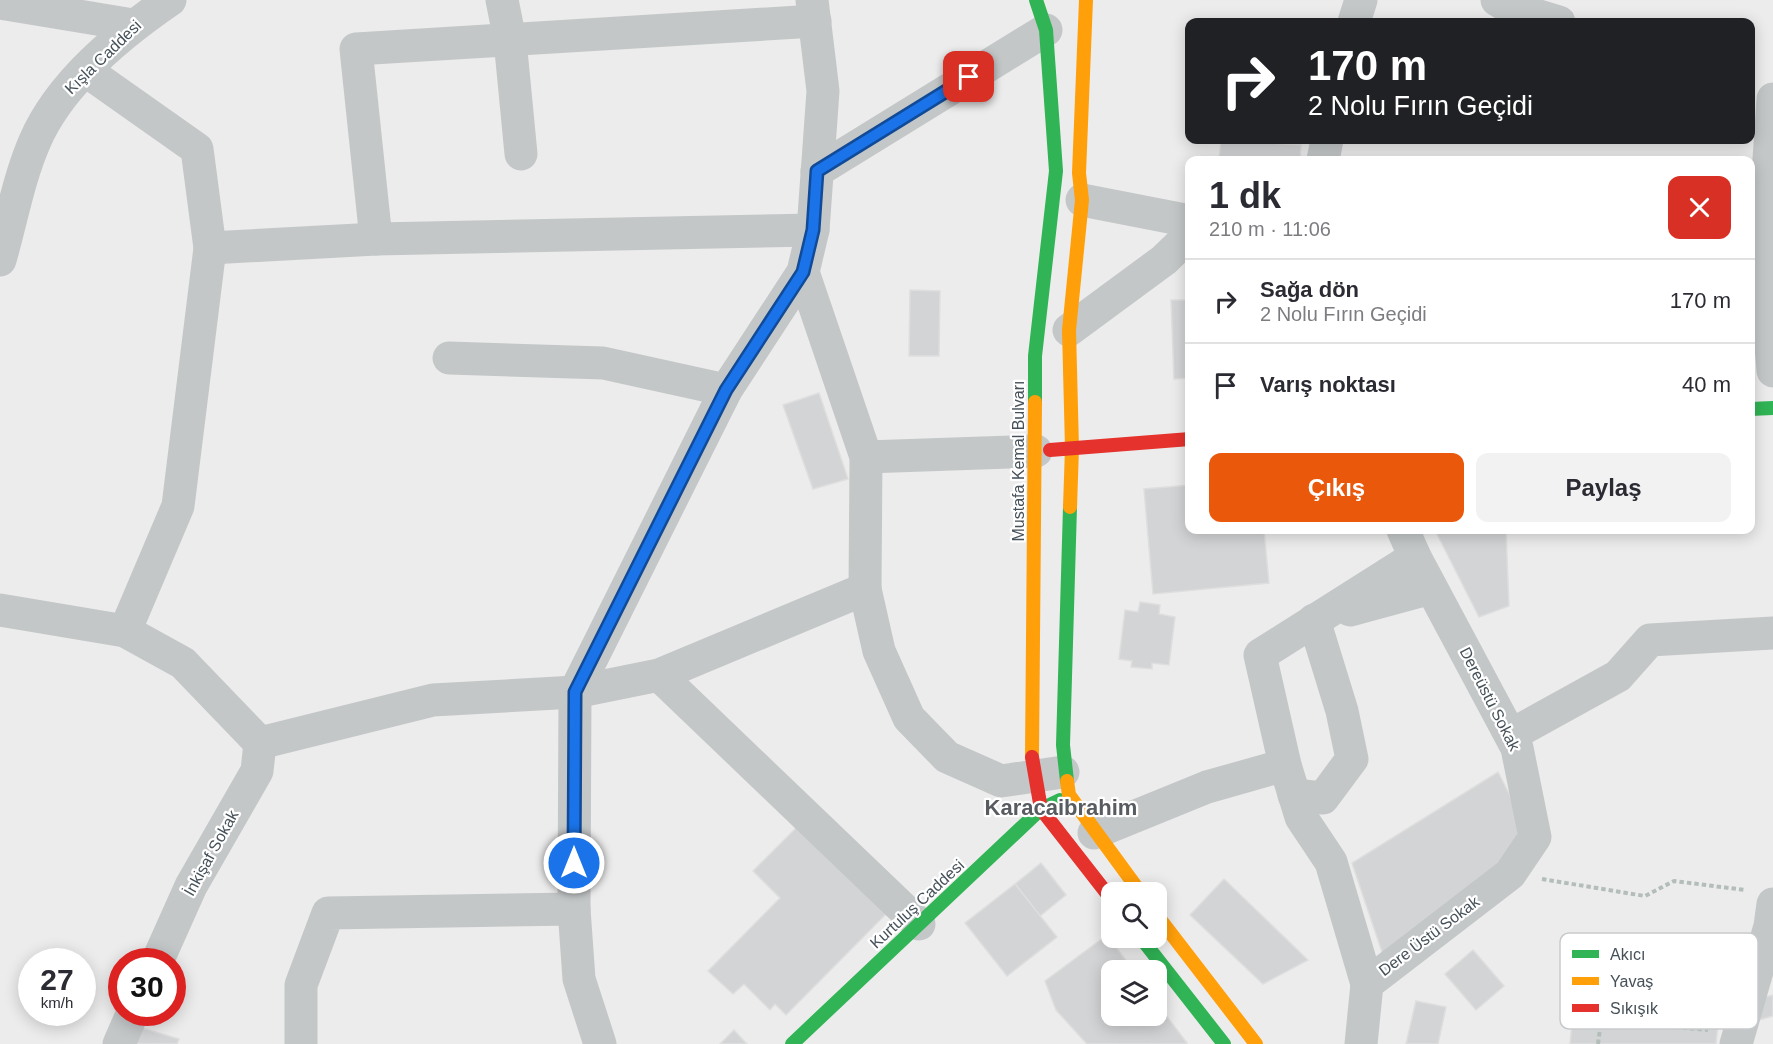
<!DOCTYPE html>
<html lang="tr">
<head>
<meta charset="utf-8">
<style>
	:root { --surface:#fff; --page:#f2f2f3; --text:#2b2b33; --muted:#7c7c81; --line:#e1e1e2; --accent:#ea580c }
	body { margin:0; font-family:Helvetica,sans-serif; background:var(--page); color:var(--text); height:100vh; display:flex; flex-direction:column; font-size:22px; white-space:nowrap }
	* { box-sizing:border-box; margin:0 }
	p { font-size:20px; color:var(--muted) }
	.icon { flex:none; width:33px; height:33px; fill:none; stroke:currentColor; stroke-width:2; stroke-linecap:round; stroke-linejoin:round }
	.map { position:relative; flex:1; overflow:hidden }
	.panel { position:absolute; left:1185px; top:156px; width:570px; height:378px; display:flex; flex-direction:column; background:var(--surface); border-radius:12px; box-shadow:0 3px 15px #0003 }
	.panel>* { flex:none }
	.guide { position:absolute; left:1185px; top:18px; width:570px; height:126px; border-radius:12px; box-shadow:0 3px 15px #0003; background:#202124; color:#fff; overflow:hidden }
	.controls { position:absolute; left:1101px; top:882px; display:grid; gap:12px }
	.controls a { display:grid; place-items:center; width:66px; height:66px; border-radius:12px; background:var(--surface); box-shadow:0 3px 15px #0003; font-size:30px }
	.speed { position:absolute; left:18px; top:948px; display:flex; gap:12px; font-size:30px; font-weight:700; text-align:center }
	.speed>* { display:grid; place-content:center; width:78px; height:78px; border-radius:50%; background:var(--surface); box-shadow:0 3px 15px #0003; line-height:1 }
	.speed small { font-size:15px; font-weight:400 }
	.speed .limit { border:9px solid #d22; background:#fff; color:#111 }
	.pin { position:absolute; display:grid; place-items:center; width:51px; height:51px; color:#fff; margin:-26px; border-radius:12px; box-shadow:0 3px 9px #0006 }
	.me { position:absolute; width:66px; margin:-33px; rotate:0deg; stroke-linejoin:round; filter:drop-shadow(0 0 4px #0008) }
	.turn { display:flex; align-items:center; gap:21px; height:126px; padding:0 24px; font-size:27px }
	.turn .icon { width:78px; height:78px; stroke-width:2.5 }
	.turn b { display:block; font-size:42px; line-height:51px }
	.round { display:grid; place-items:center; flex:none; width:63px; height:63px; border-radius:12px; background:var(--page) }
	.overview { display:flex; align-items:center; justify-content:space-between; height:102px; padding:0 24px }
	h1 { font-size:36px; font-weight:700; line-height:45px }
	.cta { display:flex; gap:12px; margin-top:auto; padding:12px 24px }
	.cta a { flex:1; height:69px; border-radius:12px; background:var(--accent); color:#fff; font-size:24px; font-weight:700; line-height:69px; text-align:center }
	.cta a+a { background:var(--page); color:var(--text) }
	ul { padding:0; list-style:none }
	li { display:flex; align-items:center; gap:18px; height:84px; padding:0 24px; border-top:2px solid var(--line) }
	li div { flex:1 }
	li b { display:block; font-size:22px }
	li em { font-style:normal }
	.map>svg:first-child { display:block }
</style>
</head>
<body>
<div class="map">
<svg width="1773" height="1044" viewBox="0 0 1773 1044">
	<rect width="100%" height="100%" fill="#edecec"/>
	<g fill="#d3d4d5" stroke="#dededf" stroke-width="1.5">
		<path d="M1221,140L1301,145L1300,160H1219Z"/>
		<path d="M910,290L940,291L939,356H909Z"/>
		<path d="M1171,300H1190V378L1174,379Z"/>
		<path d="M819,393L848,479L813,489L783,405Z"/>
		<path d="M1190,485V530H1264L1269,583L1153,594L1144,489Z"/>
		<path d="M1435,530H1506L1509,606L1479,617Z"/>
		<path d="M1140,602L1160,605L1159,614L1175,617L1169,665L1152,663V669L1131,667L1132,661L1119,659L1125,610L1138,612Z"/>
		<path d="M1498,772L1522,819L1510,862L1385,961L1352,863Z"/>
		<path d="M799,825L887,913L786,1015L775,1004L770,1010L744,984L733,994L708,971L780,898L753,871Z"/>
		<path d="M1041,863L1066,895L1040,916L1015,884Z"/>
		<path d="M1224,879L1308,960L1263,984L1190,915Z"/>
		<path d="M1015,884L1057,937L1007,976L965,923Z"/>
		<path d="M1107,935L1133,970H1112V1016H1156V1002L1187,1043L1185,1044H1087L1056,1010L1045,981Z"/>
		<path d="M1473,950L1504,986L1476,1010L1445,974Z"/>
		<path d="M1576,981L1721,995L1716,1044H1570Z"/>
		<path d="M1773,995V1016L1759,1020L1765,997Z"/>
		<path d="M1416,1001L1446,1007L1438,1044H1406Z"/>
		<path d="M139,1027L179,1039L177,1044H134Z"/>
		<path d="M734,1030L747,1044H720Z"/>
	</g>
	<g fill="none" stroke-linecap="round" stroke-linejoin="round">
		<g stroke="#b3beba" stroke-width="4" stroke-dasharray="4.5 3" stroke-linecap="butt">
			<path d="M1542,879L1645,896L1674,881L1745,890"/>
			<path d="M1598,1044L1601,1021L1708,1030"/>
		</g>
		<g stroke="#c4c7c8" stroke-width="33">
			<path d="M502,0L510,40L521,154"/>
			<path d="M1497,0L1509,7L1559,22"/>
			<path d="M0,3L133,25"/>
			<path d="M1354,22L1361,0"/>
			<path d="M85,70L197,149L210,248L178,506L125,631"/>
			<path d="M1773,99L1763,249L1773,371"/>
			<path d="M1323,160L1327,140"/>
			<path d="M817,171L1046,30"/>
			<path d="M1082,200L1190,221"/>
			<path d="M376,239L356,49L815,21"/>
			<path d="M210,248L376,239L813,230"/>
			<path d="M0,260C11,222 19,177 35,141C60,83 119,35 170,0"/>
			<path d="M1069,330L1164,260L1190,235"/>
			<path d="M449,358L603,363L726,390"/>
			<path d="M866,457L1036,451"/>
			<path d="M865,589L879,651L909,718L947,757L1001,781L1063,772"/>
			<path d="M0,610L125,631L183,663L260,743"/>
			<path d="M1350,610L1431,588"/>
			<path d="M659,675L919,924"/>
			<path d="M1511,735L1618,676L1650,640L1773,633"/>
			<path d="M260,743L433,700L575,692L659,675L865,589L866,457L803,272"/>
			<path d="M1285,765L1301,817L1331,862L1367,984"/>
			<path d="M1294,795L1323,798L1352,759L1342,711L1314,620"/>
			<path d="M1094,833L1207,787L1285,765L1260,655L1415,557"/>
			<path d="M157,962L191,886L257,771L260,743"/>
			<path d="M119,1044L133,1012"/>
			<path d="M301,1044V985L328,913L574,909"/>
			<path d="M600,1044L579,979L574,909L575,692L726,390L803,272L813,230L823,91L812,0"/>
			<path d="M1361,1044L1367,984L1510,874L1535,837L1517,748L1415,557L1403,530"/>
			<path d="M1736,1044L1770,926L1773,904"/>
		</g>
		<g stroke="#30b455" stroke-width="14">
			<path d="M1035,402V356L1056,171L1046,30L1036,0"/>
			<path d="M1750,409L1773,408"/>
			<path d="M1067,781L1063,745L1070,507"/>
			<path d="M1141,938L1224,1044"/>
			<path d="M792,1044L1041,809L1060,800"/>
		</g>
		<g stroke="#ff9f0a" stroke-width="14">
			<path d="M1070,507L1072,448L1069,330L1082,200L1079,173L1086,0"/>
			<path d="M1032,757L1035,402"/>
			<path d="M1067,781L1069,795L1140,892"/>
			<path d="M1156,914L1256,1044"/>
		</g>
		<g stroke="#e5322d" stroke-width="14">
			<path d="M1050,450L1190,439"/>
			<path d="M1032,757L1041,809L1112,900"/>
		</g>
	</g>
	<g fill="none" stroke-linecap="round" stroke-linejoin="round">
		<g stroke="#114b97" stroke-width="15">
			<path id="route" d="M574,863L575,692L726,390L803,272L813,230L817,171L969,77"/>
		</g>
		<use href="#route" stroke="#1a73e8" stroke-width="10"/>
	</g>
	<g text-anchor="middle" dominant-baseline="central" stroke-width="4.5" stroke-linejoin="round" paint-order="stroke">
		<g font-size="16" fill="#455058" stroke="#fff">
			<text transform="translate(103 57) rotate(-44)">Kışla Caddesi</text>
			<text transform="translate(1018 461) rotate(-90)">Mustafa Kemal Bulvarı</text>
			<text transform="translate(1490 699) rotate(63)">Dereüstü Sokak</text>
			<text transform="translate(211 853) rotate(-61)">İnkişaf Sokak</text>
			<text transform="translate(917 904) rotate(-43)">Kurtuluş Caddesi</text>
			<text transform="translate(1429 936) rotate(-37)">Dere Üstü Sokak</text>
		</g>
		<g font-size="22" font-weight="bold" fill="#585c60" stroke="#fff">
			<text x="1061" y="807">Karacaibrahim</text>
		</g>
	</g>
	<rect x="1560" y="933" width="198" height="96" rx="9" fill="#fff" stroke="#c7cacd" stroke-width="1.5"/>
	<rect x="1572" y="950" width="27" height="8" fill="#30b455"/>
	<rect x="1572" y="977" width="27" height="8" fill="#ff9f0a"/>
	<rect x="1572" y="1004" width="27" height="8" fill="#e5322d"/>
	<g font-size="16" fill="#455058">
		<text x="1610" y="960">Akıcı</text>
		<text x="1610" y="987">Yavaş</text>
		<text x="1610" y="1014">Sıkışık</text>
	</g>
</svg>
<div class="controls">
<a><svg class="icon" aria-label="search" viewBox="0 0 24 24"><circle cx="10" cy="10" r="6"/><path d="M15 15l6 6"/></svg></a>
<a><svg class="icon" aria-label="layers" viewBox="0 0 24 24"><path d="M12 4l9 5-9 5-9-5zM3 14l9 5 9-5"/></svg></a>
</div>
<div class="speed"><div>27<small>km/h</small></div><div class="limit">30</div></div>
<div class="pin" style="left:969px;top:77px;background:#d93025"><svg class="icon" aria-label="arrive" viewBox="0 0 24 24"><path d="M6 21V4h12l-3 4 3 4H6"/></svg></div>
<svg class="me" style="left:574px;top:863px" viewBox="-20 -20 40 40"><circle r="17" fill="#1a73e8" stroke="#fff" stroke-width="3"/><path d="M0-11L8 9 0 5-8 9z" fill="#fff"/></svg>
<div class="guide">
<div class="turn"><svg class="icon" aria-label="right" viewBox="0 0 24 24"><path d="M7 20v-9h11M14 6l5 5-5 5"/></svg><div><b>170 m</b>2 Nolu Fırın Geçidi</div></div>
</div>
<section class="panel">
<div class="overview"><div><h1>1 dk</h1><p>210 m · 11:06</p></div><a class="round" style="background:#d93025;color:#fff"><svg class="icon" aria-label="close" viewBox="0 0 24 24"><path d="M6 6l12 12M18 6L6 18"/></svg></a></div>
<ul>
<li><svg class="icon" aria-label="right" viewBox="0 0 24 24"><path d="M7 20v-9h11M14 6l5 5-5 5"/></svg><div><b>Sağa dön</b><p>2 Nolu Fırın Geçidi</p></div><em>170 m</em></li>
<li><svg class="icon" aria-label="arrive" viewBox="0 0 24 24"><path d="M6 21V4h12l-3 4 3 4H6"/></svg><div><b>Varış noktası</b></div><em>40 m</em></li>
</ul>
<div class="cta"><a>Çıkış</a><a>Paylaş</a></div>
</section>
</div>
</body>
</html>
